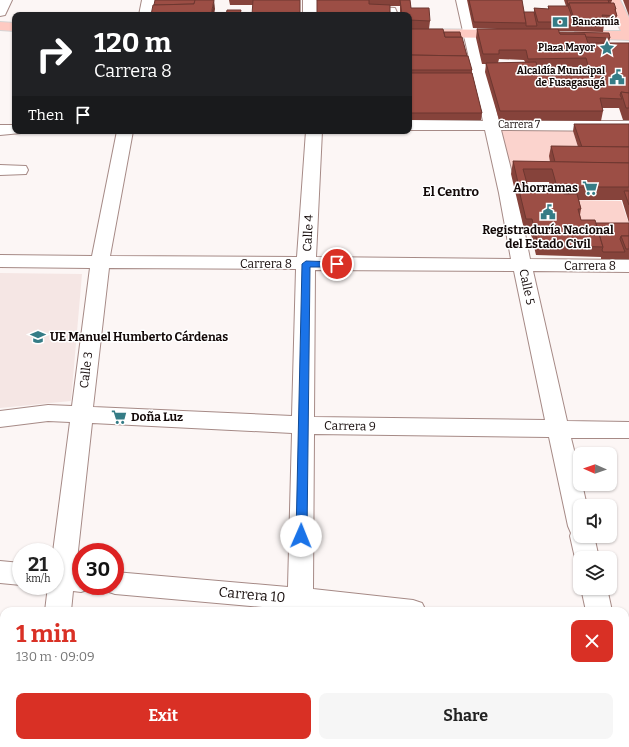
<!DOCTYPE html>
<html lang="en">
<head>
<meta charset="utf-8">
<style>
	:root { --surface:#fff; --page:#f6f6f6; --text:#222; --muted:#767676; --accent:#d93025 }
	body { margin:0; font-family:Bitter,serif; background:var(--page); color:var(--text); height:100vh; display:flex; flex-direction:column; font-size:15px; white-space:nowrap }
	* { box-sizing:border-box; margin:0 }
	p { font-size:13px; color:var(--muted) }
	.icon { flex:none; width:22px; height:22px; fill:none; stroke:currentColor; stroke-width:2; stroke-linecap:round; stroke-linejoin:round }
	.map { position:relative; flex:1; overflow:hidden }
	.side { position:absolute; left:0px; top:607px; width:629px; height:140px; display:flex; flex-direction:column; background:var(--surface); border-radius:12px 12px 0 0; box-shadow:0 1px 3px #0004 }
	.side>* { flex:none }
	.guide { position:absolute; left:12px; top:12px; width:400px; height:122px; border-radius:8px; box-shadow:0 1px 3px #0004; background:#202124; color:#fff; overflow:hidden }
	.needle { width:26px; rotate:272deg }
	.fabs { position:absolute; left:573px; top:447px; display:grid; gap:8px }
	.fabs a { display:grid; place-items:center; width:44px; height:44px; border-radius:8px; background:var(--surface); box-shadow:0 1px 3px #0004; font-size:20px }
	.speed { position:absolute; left:12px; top:543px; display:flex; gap:8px; font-size:20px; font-weight:700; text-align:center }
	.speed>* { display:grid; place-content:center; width:52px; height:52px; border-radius:50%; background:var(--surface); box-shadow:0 1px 3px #0004; line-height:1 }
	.speed small { font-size:10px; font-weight:400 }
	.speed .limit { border:6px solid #d22; background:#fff; color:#111 }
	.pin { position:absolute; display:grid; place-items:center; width:34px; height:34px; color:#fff; margin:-17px; border:2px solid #fff; border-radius:50%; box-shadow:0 1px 4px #0007 }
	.me { position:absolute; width:44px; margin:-22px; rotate:1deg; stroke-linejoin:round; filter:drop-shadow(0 0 3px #0008) }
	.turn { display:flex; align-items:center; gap:14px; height:84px; padding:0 16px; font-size:18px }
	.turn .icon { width:52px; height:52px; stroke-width:2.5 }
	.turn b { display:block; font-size:28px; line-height:34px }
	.then { display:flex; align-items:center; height:38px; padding:0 16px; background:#0003; gap:8px; font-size:15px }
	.round { display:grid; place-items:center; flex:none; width:42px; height:42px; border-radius:8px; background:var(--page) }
	.headline { display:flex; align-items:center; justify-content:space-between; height:68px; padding:0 16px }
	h1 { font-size:24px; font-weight:700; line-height:30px; color:var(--accent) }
	.cta { display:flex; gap:8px; margin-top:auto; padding:8px 16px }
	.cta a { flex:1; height:46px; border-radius:8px; background:var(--accent); color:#fff; font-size:16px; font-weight:700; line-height:46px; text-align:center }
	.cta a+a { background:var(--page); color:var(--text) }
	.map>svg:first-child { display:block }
</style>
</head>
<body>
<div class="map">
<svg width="629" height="747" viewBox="0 0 629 747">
	<rect width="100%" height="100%" fill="#fcf6f5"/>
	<path fill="#f5e6e4" d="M0,273L82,274L71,401L0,408Z"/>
	<g fill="#fbd3cd">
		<path d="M501,130L573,131L581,157L554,175L511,174Z"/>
		<path d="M561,200L621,201L629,224L579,230Z"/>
	</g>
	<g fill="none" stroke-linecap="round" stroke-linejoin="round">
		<g stroke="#a68a86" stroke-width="2">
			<g id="service">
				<path d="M378,7L395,8L398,15H392L390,11L376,10V8Z"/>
				<rect x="365" y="743" width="14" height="4"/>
			</g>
		</g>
		<g stroke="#a68a86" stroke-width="2">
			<g id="minor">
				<path d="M142,0H156L153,15H139Z"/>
				<rect x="303" y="0" width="14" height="15"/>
				<path d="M456,0H470L499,121H629V131L501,130L517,193L530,259L629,260V272L533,271L567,421L629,422V438H571L580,474V484H582L587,506H580V536H594L599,558H580V566L575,558L570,536L571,533L568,526L549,437L314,434L313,589L413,600L422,603L426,611H307L115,594L106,591L104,586H115V572L288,587L292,433L92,423L76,569L81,570V586H91L90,589L81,592L73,591L71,611H45L48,586H47H55V552H53L70,422L48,421L0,427V411L48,405L72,406L90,268L0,267V255L92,256L117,131H133L110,256L297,257L306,131H322L316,257L511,259L499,193L485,130H409V120L483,121ZM109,268L296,269L292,416L93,407ZM315,270L514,271L545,420L314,417Z"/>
				<path d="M0,125H15V131H22L21,133L0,135Z"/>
				<path d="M0,165L26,166L28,170L26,174L0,175Z"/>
				<path d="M0,561L21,563V585L0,583Z"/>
				<path d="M581,588H607L612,611H586Z"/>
				<path d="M625,622L629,623V647L625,646Z"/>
				<rect x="0" y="690" width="4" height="26"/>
				<path d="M625,715L629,717V747H615L614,743H625Z"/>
				<rect x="28" y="743" width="28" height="4"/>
			</g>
		</g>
		<g stroke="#a68a86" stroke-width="2">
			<path id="tertiary" d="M0,0H12L5,15L0,16Z"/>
		</g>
		<g stroke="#d5d3d3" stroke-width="2">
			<g id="primary">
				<path d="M606,0H620L629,18V40L575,38L573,35L575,32L580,31H621Z"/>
				<path d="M0,22L15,23V31L0,30Z"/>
				<path d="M409,29L506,30L511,31L513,34L511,37L506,38L409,37Z"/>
			</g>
		</g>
		<use href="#service" fill="#fff" fill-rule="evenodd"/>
		<use href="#minor" fill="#fff" fill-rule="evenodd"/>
		<use href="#tertiary" fill="#fff" fill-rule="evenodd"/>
		<use href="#primary" fill="#fecac2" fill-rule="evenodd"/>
	</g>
	<g fill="#86433b" fill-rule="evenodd">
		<path d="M229,0H300V15L253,5H230Z"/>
		<path d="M316,0H410L411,8L430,21L429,29L444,32L461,37L472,70V73L482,113L481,120H409V15H400V6H390V15Z"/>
		<path d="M467,0H522L524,12H534V8L548,9V6H566L564,0H612L611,3L616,9V12L617,16L615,25H604L603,32L559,31V32L610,38L609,43L629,45V120H623L619,108H602L603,111L601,121L499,120L485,72L486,64H482L476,38L477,29H497L473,28ZM499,59L524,60L525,62L498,63ZM584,67L586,76L539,75L538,68Z"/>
		<path d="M623,0H629V16Z"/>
		<path d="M574,124H629V259H601V257L536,255L530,230L524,229L511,174L513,161L550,162L549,156L551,146L578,147L573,131ZM526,182H549L551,190H527L528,187ZM579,200H622L629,223H596L581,220L580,215L581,209Z"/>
	</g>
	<path fill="#6d3730" d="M214,0L215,9L214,15H211Z"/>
	<g fill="#9c4e45" stroke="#6d3730">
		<path d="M155,0H195L194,4L154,5Z"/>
		<path d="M195,0H214L211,15H151L153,5L194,4Z"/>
		<path d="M253,0H300V15H252Z"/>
		<path d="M317,0H369V4L390,5V15H317Z"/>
		<path d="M400,0H410L411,8H429L430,21L409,20V15H402Z"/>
		<path d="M469,0H522L526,23L474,22Z"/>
		<path d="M567,0H612H608L609,3H569L568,6Z"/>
		<path d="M569,3H614L616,9H615L617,16L602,15L605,22H575Z"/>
		<path d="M548,6H568L575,25H554L553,22H538L534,8L549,9Z"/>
		<path d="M227,10H241L240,15H226Z"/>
		<path d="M524,12H534L537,26H526V23Z"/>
		<path d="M409,29H443L445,37H462L467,56L409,55Z"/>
		<path d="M477,29H558L560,34H585L588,43H629V93L621,92L620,95L622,99L600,98L603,111H500L486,63L536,62L539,75L591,76L586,58L528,59L526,50H499V54H483Z"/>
		<path d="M444,32H460L461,37H445Z"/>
		<path d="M559,32L609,33L610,38L586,37L585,34H560Z"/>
		<path d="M409,55L468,56L472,70H409Z"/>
		<path d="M409,73H472L482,113H409Z"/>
		<path d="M621,92L629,93V108H626Z"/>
		<path d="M574,124H629V147H582Z"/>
		<path d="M551,146L629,147V163L555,162Z"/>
		<path d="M513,161L629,163V187H557L552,169H523L528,187H519Z"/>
		<path d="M519,190H563L564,194H577L581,209H578L581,220H595L603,247L538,245L532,219H526Z"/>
		<path d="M624,191H629V205Z"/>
		<path d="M596,223H629V236H621L620,239L625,252H603L602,250L603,247Z"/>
		<path d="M621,236H629V249H626Z"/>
	</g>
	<path fill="#1a73e8" stroke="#114b97" d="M306,261L337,262L341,264L337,267H310L307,536L305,539L301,540L298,539L296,536L302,264Z"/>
	<defs>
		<g id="bank-bare" transform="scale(1.2)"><path d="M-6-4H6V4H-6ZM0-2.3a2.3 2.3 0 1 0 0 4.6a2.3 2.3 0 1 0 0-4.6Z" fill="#357c86" stroke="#fff" stroke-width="2.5" paint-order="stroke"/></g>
		<g id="sight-bare" transform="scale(1.2)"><path d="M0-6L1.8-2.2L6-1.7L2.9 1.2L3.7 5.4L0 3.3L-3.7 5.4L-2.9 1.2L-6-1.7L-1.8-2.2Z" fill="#357c86" stroke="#fff" stroke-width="2.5" paint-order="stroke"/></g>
		<g id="civic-bare" transform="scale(1.2)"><path d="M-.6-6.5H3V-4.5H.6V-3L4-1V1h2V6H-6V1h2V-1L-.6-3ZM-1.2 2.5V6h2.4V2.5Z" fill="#357c86" stroke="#fff" stroke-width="2.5" paint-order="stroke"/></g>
		<g id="supermarket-bare" transform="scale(1.2)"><path d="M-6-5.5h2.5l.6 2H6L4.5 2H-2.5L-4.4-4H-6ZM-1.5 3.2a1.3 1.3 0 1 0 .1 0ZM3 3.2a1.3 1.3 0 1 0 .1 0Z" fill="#357c86" stroke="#fff" stroke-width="2.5" paint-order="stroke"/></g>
		<g id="school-bare" transform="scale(1.2)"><path d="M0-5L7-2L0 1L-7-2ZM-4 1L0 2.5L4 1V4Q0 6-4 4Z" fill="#357c86" stroke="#fff" stroke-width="2.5" paint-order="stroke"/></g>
	</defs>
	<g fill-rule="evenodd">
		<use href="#bank-bare" x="560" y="22"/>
		<use href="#sight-bare" x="607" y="48"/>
		<use href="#civic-bare" x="617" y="77"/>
		<use href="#supermarket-bare" x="590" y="188"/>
		<use href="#civic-bare" x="548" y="212"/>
		<use href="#school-bare" x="38" y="337"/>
		<use href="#supermarket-bare" x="119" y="417"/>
	</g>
	<g text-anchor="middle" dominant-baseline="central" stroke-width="3" stroke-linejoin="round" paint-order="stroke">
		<g font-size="10" font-weight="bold" fill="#130908" stroke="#fff" text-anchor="end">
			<text x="572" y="22" text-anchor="start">Bancamía</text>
			<text x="595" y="48">Plaza Mayor</text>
			<text x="605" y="71">Alcaldía Municipal<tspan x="605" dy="12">de Fusagasugá</tspan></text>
		</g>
		<g font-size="10" fill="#130908" stroke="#fff">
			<text x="519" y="125">Carrera 7</text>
		</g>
		<g font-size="12" font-weight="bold" fill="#130908" stroke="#fff" text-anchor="start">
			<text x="578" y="188" text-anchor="end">Ahorramas</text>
			<text x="548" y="230" text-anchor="middle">Registraduría Nacional<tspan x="548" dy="14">del Estado Civil</tspan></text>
			<text x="50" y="337">UE Manuel Humberto Cárdenas</text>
			<text x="131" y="417">Doña Luz</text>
		</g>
		<g font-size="12" fill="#130908" stroke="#fff">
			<text transform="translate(308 233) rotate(-87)">Calle 4</text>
			<text x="266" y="264">Carrera 8</text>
			<text x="590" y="266">Carrera 8</text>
			<text transform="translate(527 287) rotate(78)">Calle 5</text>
			<text transform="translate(86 370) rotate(-83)">Calle 3</text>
			<text transform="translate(350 426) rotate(1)">Carrera 9</text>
		</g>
		<g font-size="13" font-weight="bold" fill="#130908" stroke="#fff">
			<text x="451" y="191">El Centro</text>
		</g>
		<g font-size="14" fill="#130908" stroke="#fff">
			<text transform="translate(252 595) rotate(5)">Carrera 10</text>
		</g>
	</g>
</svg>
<div class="fabs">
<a><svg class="needle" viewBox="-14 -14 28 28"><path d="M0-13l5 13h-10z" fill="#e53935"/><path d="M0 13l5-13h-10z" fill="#767676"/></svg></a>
<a><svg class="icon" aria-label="sound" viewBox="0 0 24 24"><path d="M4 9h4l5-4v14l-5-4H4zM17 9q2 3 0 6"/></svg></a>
<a><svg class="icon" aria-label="layers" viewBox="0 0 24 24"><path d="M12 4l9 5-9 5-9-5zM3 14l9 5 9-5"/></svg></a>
</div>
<div class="speed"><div>21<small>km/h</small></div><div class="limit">30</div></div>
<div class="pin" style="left:337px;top:264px;background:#d93025"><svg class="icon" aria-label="arrive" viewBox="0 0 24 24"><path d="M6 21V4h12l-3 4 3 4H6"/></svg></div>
<svg class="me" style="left:301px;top:536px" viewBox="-20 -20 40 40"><circle r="19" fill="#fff"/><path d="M0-13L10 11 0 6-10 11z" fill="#1a73e8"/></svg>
<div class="guide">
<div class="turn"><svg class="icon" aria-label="right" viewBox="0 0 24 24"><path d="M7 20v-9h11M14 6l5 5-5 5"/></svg><div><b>120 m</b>Carrera 8</div></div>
<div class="then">Then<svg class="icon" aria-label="arrive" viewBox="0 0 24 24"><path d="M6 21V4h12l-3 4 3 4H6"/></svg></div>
</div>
<section class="side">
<div class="headline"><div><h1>1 min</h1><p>130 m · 09:09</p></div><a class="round" style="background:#d93025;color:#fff"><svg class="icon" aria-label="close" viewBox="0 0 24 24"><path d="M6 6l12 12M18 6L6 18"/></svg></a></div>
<div class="cta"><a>Exit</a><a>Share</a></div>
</section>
</div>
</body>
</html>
